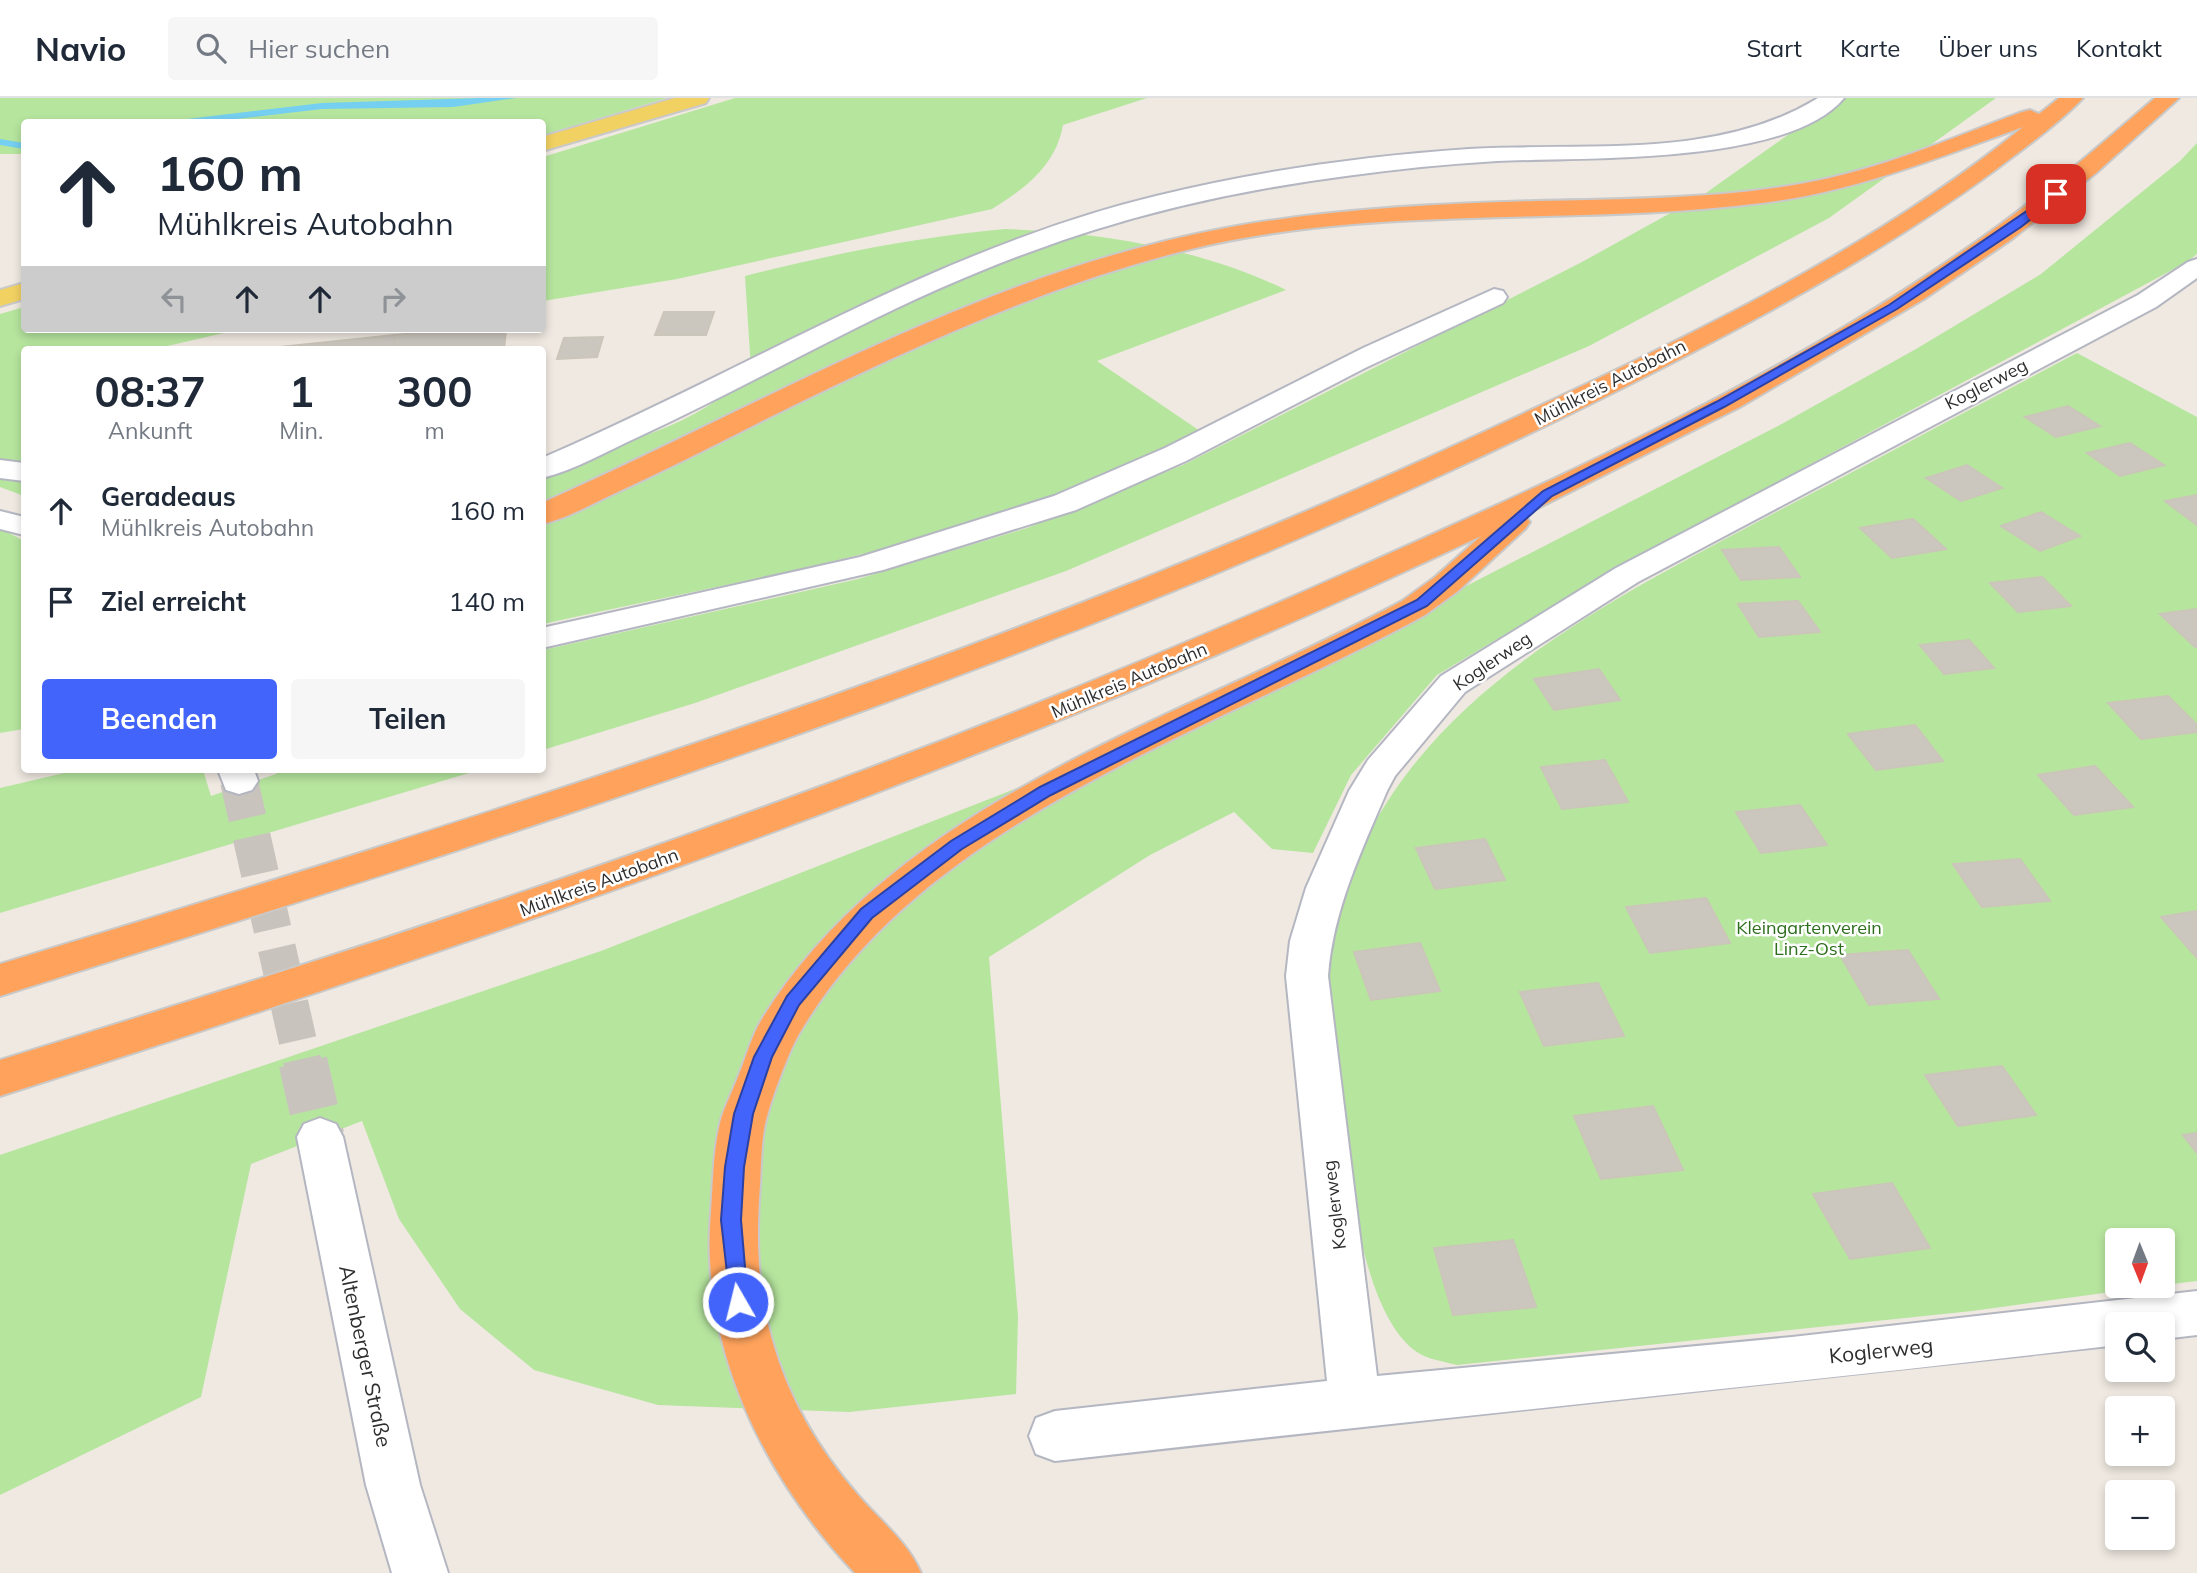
<!DOCTYPE html>
<html lang="de">
<head>
<meta charset="utf-8">
<style>
	:root { --surface:#fff; --page:#f6f6f7; --text:#1f2937; --muted:#747a83; --line:#e0e1e3; --accent:#4264fb }
	body { margin:0; font-family:Mulish,sans-serif; background:var(--page); color:var(--text); height:100vh; display:flex; flex-direction:column; font-size:26px; white-space:nowrap }
	* { box-sizing:border-box; margin:0 }
	p { font-size:23px; color:var(--muted) }
	.icon { flex:none; width:38px; height:38px; fill:none; stroke:currentColor; stroke-width:2; stroke-linecap:round; stroke-linejoin:round }
	.map { position:relative; flex:1; overflow:hidden }
	.drawer { position:absolute; left:21px; top:248px; width:525px; height:427px; display:flex; flex-direction:column; background:var(--surface); border-radius:7px; box-shadow:0 4px 10px #0003 }
	.drawer>* { flex:none }
	.guide { position:absolute; left:21px; top:21px; width:525px; height:214px; border-radius:7px; box-shadow:0 4px 10px #0003; background:#fff; color:var(--text); overflow:hidden }
	.needle { width:46px; rotate:179deg }
	.fabs { position:absolute; left:2105px; top:1130px; display:grid; gap:14px }
	.fabs a { display:grid; place-items:center; width:70px; height:70px; border-radius:7px; background:var(--surface); box-shadow:0 4px 10px #0003; font-size:35px }
	.pin { position:absolute; display:grid; place-items:center; width:60px; height:60px; color:#fff; margin:-30px; border-radius:14px; box-shadow:0 4px 10px #0006 }
	.me { position:absolute; width:77px; margin:-38px; rotate:352deg; stroke-linejoin:round; filter:drop-shadow(0 0 5px #0008) }
	.turn { display:flex; align-items:center; gap:24px; height:147px; padding:0 21px; font-size:32px }
	.turn .icon { width:91px; height:91px; stroke-width:2.5 }
	.turn b { display:block; font-size:49px; line-height:60px }
	.lanes { display:flex; align-items:center; height:66px; padding:0 21px; background:#0003; justify-content:center; gap:35px; direction:ltr }
	.lanes .off { opacity:.35 }
	.eta { display:flex; justify-content:space-evenly; align-items:center; height:119px; text-align:center }
	.eta b { font-size:42px; font-weight:700; line-height:49px }
	.action { display:flex; gap:14px; margin-top:auto; padding:14px 21px }
	.action a { flex:1; height:80px; border-radius:7px; background:var(--accent); color:#fff; font-size:28px; font-weight:700; line-height:80px; text-align:center }
	.action a+a { background:var(--page); color:var(--text) }
	ul { padding:0; list-style:none }
	li { display:flex; align-items:center; gap:21px; height:91px; padding:0 21px }
	li div { flex:1 }
	li b { display:block; font-size:26px }
	li em { font-style:normal }
	header { display:flex; align-items:center; gap:42px; box-sizing:border-box; height:98px; padding:0 35px; background:var(--surface); border-bottom:2px solid var(--line) }
	header strong { font-size:33px }
	nav { display:flex; gap:38px; margin-inline-start:auto; font-size:24px }
	.search { width:490px; height:63px; background:var(--page); display:flex; align-items:center; gap:18px; box-sizing:border-box; padding:0 24px; border-radius:7px; color:var(--muted); font-size:26px }
	.map>svg:first-child { display:block }
</style>
</head>
<body>
<header>
<strong>Navio</strong>
<div class="search"><svg class="icon" aria-label="search" viewBox="0 0 24 24"><circle cx="10" cy="10" r="6"/><path d="M15 15l6 6"/></svg>Hier suchen</div>
<nav><a>Start</a><a>Karte</a><a>Über uns</a><a>Kontakt</a></nav>
</header>
<div class="map">
<svg width="2197" height="1475" viewBox="0 0 2197 1475">
	<rect width="100%" height="100%" fill="#efe9e1"/>
	<g fill="#b6e59e">
		<path d="M0,0H667L543,37L542,24H24V56H0Z"/>
		<path d="M735,0H1147L1063,27C1056,67 1025,91 992,111L677,181L543,203V59Z"/>
		<path d="M1840,0H1996L1829,120L1589,248L1066,473L695,605L543,652V552L858,481L1027,430L1183,367L1582,164L1703,97Z"/>
		<path d="M2197,45V156L2187,164L1612,473L1437,577L1351,677L1313,755L1272,751L1234,714L1150,757L989,859L1018,1219L1016,1296L849,1314L658,1307L534,1272L460,1211L399,1121L362,1023L251,1066L201,1299L0,1397V1057L601,853L1071,669L1441,501L1778,328L1916,251L2041,176L2180,63Z"/>
		<path d="M1005,131C1101,134 1199,150 1286,192L1097,263L1200,333C1136,363 1072,393 1005,415C854,466 697,491 543,526L542,361C615,351 701,328 751,272L745,178C832,156 917,139 1005,131Z"/>
		<path d="M24,209V231H241L150,252H24V398L0,389V216Z"/>
		<path d="M2077,255L2197,319V1183L2163,1187V1143H2118V1188H2155L1972,1213L1457,1267C1446,1264 1432,1262 1422,1257C1372,1231 1354,1116 1348,1065C1342,1011 1337,958 1333,905C1331,887 1326,864 1330,847C1375,615 1592,512 1780,412C1879,360 1978,307 2077,255Z"/>
		<path d="M0,430L24,443V631L0,635Z"/>
		<path d="M77,672H203L211,698L276,676L278,672H479L0,815V690Z"/>
	</g>
	<g fill="none" stroke-linecap="round" stroke-linejoin="round">
		<g fill="#75cff0" fill-rule="evenodd">
			<path d="M480,0H516L453,9L322,11L210,24H182L187,21L322,5Z"/>
			<path d="M0,41L24,45V51L0,47Z"/>
		</g>
	</g>
	<g fill="#cbc7bf" stroke="#cbc5ba" stroke-width="2">
		<path d="M664,214H714L706,237H655Z"/>
		<path d="M460,231H506L504,252H393L395,237Z"/>
		<path d="M395,237L393,252H252Z"/>
		<path d="M603,239L597,259L557,261L564,240Z"/>
		<path d="M2068,308L2100,328L2056,339L2025,319Z"/>
		<path d="M2130,345L2164,367L2120,378L2087,355Z"/>
		<path d="M1967,367L2002,390L1961,403L1926,380Z"/>
		<path d="M2197,397V427L2165,403Z"/>
		<path d="M2041,414L2080,438L2040,453L2001,428Z"/>
		<path d="M1913,421L1946,451L1892,460L1860,430Z"/>
		<path d="M1779,449L1800,479L1741,482L1722,452Z"/>
		<path d="M2042,479L2071,508L2018,514L1990,485Z"/>
		<path d="M1798,503L1820,534L1759,539L1738,506Z"/>
		<path d="M2197,511V549H2195L2160,516Z"/>
		<path d="M1969,542L1994,570L1944,576L1920,547Z"/>
		<path d="M1599,571L1620,602L1554,612L1534,581Z"/>
		<path d="M2168,598L2197,627V634L2141,641L2108,605Z"/>
		<path d="M1915,627L1943,663L1876,672L1848,636Z"/>
		<path d="M1605,662L1628,704L1562,711L1541,669Z"/>
		<path d="M2095,668L2133,709L2074,717L2038,677Z"/>
		<path d="M1800,707L1827,747L1761,755L1736,714Z"/>
		<path d="M1485,741L1505,782L1435,791L1416,750Z"/>
		<path d="M2020,761L2050,803L1982,809L1953,766Z"/>
		<path d="M1706,800L1730,845L1650,855L1626,809Z"/>
		<path d="M2197,813V860L2161,819Z"/>
		<path d="M1420,845L1440,893L1371,902L1354,854Z"/>
		<path d="M1908,852L1939,901L1869,907L1840,857Z"/>
		<path d="M1598,885L1624,938L1544,948L1520,894Z"/>
		<path d="M2002,968L2036,1017L1958,1028L1925,977Z"/>
		<path d="M1653,1008L1683,1072L1601,1081L1574,1018Z"/>
		<path d="M2197,1035V1055L2183,1037Z"/>
		<path d="M1892,1085L1930,1150L1850,1161L1813,1096Z"/>
		<path d="M1513,1142L1536,1209L1453,1217L1434,1150Z"/>
	</g>
	<g fill="none" stroke-linecap="round" stroke-linejoin="round">
		<path stroke="#c8c4bd" stroke-width="38" stroke-dasharray="38 19" stroke-linecap="butt" d="M239,683L303,966"/>
		<path stroke="#c8c4bd" stroke-width="49" stroke-dasharray="49 24" stroke-linecap="butt" d="M303,964L320,1039"/>
		<g stroke="#b4b7c1" stroke-width="4">
			<g id="service">
				<path d="M1818,0H1844C1788,68 1580,59 1497,63C1446,66 1396,71 1346,78C1161,102 1020,148 854,231C782,267 711,305 638,339C607,353 575,372 542,380V360C747,272 937,151 1156,98C1258,73 1364,58 1469,51C1584,44 1716,63 1818,0Z"/>
				<path d="M1494,191L1503,193L1507,199L1503,205L1365,270L1186,363L1076,412L883,472L542,550V530L860,459L1054,398L1165,350L1363,250Z"/>
				<path d="M0,362L24,365V383L0,380Z"/>
			</g>
		</g>
		<g stroke="#b4b7c1" stroke-width="4">
			<path id="minor" d="M2197,161V180L2156,209L1638,484L1465,594L1395,678L1387,693C1361,754 1333,812 1328,878L1377,1278L1792,1239L2197,1193V1237L2163,1241V1227H2118V1247C1763,1289 1409,1322 1055,1363L1036,1356L1029,1338L1036,1320L1055,1313L1327,1283L1286,878L1290,843L1306,790L1349,693L1368,662L1441,578L1616,470L2138,197L2188,164Z"/>
		</g>
		<g stroke="#b4b7c1" stroke-width="4">
			<g id="tertiary">
				<path d="M0,413L24,419V437L0,431Z"/>
				<path d="M218,672H254L258,683L252,692L239,696L226,692Z"/>
				<path d="M320,1020L336,1026L343,1039L420,1387L448,1475H392L366,1387L297,1039L304,1026Z"/>
			</g>
		</g>
		<g stroke="#c9c9c9" stroke-width="4">
			<g id="primary">
				<path d="M675,0H709L706,5L542,53V39Z"/>
				<path d="M24,185V201L0,208V192Z"/>
			</g>
		</g>
		<g stroke="#c9c9c9" stroke-width="4">
			<g id="motorway">
				<path d="M2059,0H2083C2057,27 2024,50 1994,73C1889,150 1775,212 1660,271C1131,542 565,721 0,898V866C504,713 1007,556 1486,333C1671,247 1864,158 2023,29C1937,60 1854,94 1762,105C1571,129 1376,105 1187,152C1040,189 904,253 768,320C715,347 662,374 607,399C586,409 565,421 542,426V405C767,305 982,175 1226,130C1328,111 1433,106 1536,103C1624,101 1713,101 1800,86C1877,73 1949,41 2022,14L2030,12L2039,16Z"/>
				<path d="M2155,0H2179L2096,75L2012,141L1924,201L1740,309L1524,417L1530,424L1525,431L1458,493L1425,517C1216,633 925,719 799,936C788,955 767,1011 764,1032C761,1050 761,1069 760,1087C756,1140 757,1190 772,1242C788,1300 818,1351 857,1396C879,1422 908,1444 921,1475H855C764,1379 699,1248 711,1113C713,1086 713,1057 719,1030C722,1013 732,995 738,979C746,960 751,939 762,921C901,698 1182,622 1402,503L1435,479L1481,438C1002,664 504,837 0,998V962C457,822 910,670 1346,475C1570,375 1799,273 1998,128C2053,88 2104,44 2155,0Z"/>
			</g>
		</g>
		<use href="#service" fill="#fff" fill-rule="evenodd"/>
		<use href="#minor" fill="#fff" fill-rule="evenodd"/>
		<use href="#tertiary" fill="#fff" fill-rule="evenodd"/>
		<use href="#primary" fill="#f2d163" fill-rule="evenodd"/>
		<use href="#motorway" fill="#ffa35c" fill-rule="evenodd"/>
	</g>
	<path fill="#4264fb" stroke="#2b41a3" stroke-width="2" d="M2056,93L2060,98L2021,129L1897,211L1724,309L1552,398L1427,508L1051,697L962,751L872,820L799,907L772,959L753,1016L744,1069L741,1122L748,1204L745,1210L738,1213L731,1210L721,1122L725,1069L734,1016L754,959L787,898L861,811L951,743L1040,689L1417,502L1543,393L1716,304L1889,207Z"/>
	<g text-anchor="middle" dominant-baseline="central" stroke-width="5" stroke-linejoin="round" paint-order="stroke">
		<g font-size="18" fill="#2e2e2e" stroke="#fff">
			<text transform="translate(1610 284) rotate(-27)">Mühlkreis Autobahn</text>
			<text transform="translate(1986 286) rotate(-27)">Koglerweg</text>
			<text transform="translate(1492 563) rotate(-34)">Koglerweg</text>
			<text transform="translate(1129 582) rotate(-23)">Mühlkreis Autobahn</text>
			<text transform="translate(599 784) rotate(-20)">Mühlkreis Autobahn</text>
			<text transform="translate(1334 1107) rotate(-97)">Koglerweg</text>
		</g>
		<g font-size="18" fill="#2c6e1b" stroke="#fff">
			<text x="1809" y="829">Kleingartenverein<tspan x="1809" dy="21">Linz-Ost</tspan></text>
		</g>
		<g font-size="21" fill="#2e2e2e" stroke="#fff">
			<text transform="translate(1881 1252) rotate(-6)">Koglerweg</text>
			<text transform="translate(366 1258) rotate(78)">Altenberger Straße</text>
		</g>
	</g>
</svg>
<div class="fabs">
<a><svg class="needle" viewBox="-14 -14 28 28"><path d="M0-13l5 13h-10z" fill="#e53935"/><path d="M0 13l5-13h-10z" fill="#747a83"/></svg></a>
<a><svg class="icon" aria-label="search" viewBox="0 0 24 24"><circle cx="10" cy="10" r="6"/><path d="M15 15l6 6"/></svg></a>
<a>+</a>
<a>−</a>
</div>
<div class="pin" style="left:2056px;top:96px;background:#d93025"><svg class="icon" aria-label="arrive" viewBox="0 0 24 24"><path d="M6 21V4h12l-3 4 3 4H6"/></svg></div>
<svg class="me" style="left:738px;top:1204px" viewBox="-20 -20 40 40"><circle r="17" fill="#4264fb" stroke="#fff" stroke-width="3"/><path d="M0-11L8 9 0 5-8 9z" fill="#fff"/></svg>
<div class="guide">
<div class="turn"><svg class="icon" aria-label="ahead" viewBox="0 0 24 24"><path d="M12 20V5M6 11l6-6 6 6"/></svg><div><b>160 m</b>Mühlkreis Autobahn</div></div>
<div class="lanes"><svg class="icon off" aria-label="left" viewBox="0 0 24 24"><path d="M17 20v-9H6M10 6l-5 5 5 5"/></svg><svg class="icon" aria-label="ahead" viewBox="0 0 24 24"><path d="M12 20V5M6 11l6-6 6 6"/></svg><svg class="icon" aria-label="ahead" viewBox="0 0 24 24"><path d="M12 20V5M6 11l6-6 6 6"/></svg><svg class="icon off" aria-label="right" viewBox="0 0 24 24"><path d="M7 20v-9h11M14 6l5 5-5 5"/></svg></div>
</div>
<section class="drawer">
<div class="eta">
<div><b>08:37</b><p>Ankunft</p></div>
<div><b>1</b><p>Min.</p></div>
<div><b>300</b><p>m</p></div>
</div>
<ul>
<li><svg class="icon" aria-label="ahead" viewBox="0 0 24 24"><path d="M12 20V5M6 11l6-6 6 6"/></svg><div><b>Geradeaus</b><p>Mühlkreis Autobahn</p></div><em>160 m</em></li>
<li><svg class="icon" aria-label="arrive" viewBox="0 0 24 24"><path d="M6 21V4h12l-3 4 3 4H6"/></svg><div><b>Ziel erreicht</b></div><em>140 m</em></li>
</ul>
<div class="action"><a>Beenden</a><a>Teilen</a></div>
</section>
</div>
</body>
</html>
